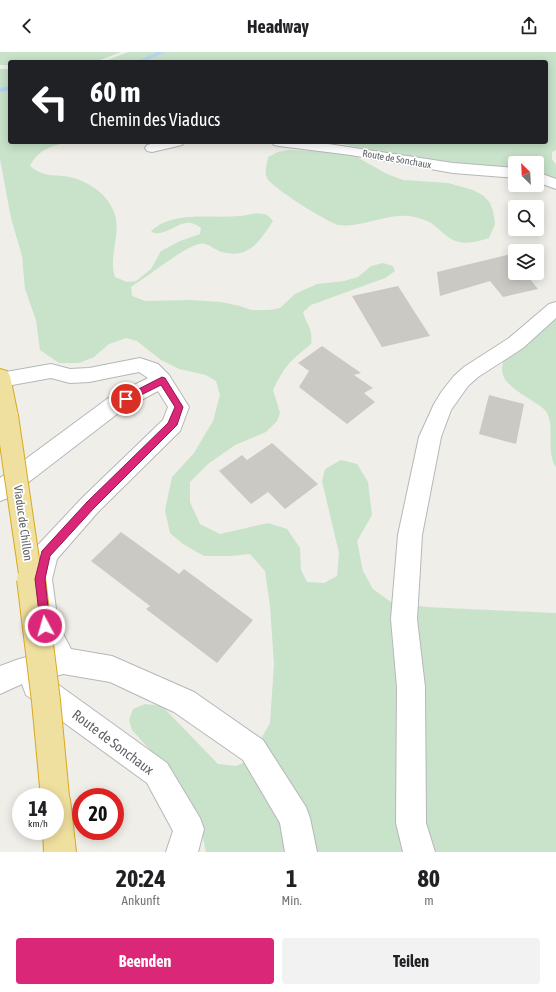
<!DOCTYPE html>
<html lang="de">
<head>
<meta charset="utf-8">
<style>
	:root { --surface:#fff; --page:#f2f2f2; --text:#202124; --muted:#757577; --accent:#db2777 }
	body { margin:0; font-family:"Asap Condensed",sans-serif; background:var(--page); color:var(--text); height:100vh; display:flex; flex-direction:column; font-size:15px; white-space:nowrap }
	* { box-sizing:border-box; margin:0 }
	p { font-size:13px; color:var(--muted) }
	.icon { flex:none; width:22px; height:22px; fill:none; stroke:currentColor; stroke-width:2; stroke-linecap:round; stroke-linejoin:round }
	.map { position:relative; height:800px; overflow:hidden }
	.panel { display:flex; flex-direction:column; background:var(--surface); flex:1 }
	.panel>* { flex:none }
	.banner { position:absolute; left:8px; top:8px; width:540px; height:84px; border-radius:4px; box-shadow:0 2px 10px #0003; background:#202124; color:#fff; overflow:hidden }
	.needle { width:26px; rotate:336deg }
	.buttons { position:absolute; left:508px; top:104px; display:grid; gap:8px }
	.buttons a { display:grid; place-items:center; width:36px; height:36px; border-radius:4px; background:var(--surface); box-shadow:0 2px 10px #0003; font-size:20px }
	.speed { position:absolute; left:12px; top:736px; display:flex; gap:8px; font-size:20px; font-weight:700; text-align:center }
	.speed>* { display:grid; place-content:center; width:52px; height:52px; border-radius:50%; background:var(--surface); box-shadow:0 2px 10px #0003; line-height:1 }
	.speed small { font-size:10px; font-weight:400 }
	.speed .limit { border:6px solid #d22; background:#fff; color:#111 }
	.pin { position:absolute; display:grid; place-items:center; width:34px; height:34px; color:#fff; margin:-17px; border:2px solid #fff; border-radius:50%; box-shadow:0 1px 4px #0007 }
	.me { position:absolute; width:44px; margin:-22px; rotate:354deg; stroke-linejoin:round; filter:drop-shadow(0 0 3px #0008) }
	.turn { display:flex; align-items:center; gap:14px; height:84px; padding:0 16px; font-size:18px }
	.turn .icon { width:52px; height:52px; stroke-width:2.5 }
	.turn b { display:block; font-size:28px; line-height:34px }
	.eta { display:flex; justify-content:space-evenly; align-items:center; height:68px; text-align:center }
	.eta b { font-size:24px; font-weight:700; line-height:28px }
	.action { display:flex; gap:8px; margin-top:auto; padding:8px 16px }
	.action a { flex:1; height:46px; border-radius:4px; background:var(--accent); color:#fff; font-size:16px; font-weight:700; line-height:46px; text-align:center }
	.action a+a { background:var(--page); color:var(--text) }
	header { display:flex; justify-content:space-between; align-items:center; height:52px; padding:0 16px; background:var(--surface); font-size:18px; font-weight:700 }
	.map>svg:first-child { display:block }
</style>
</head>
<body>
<header><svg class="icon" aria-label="back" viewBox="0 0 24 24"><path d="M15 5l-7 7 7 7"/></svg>Headway<svg class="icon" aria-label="share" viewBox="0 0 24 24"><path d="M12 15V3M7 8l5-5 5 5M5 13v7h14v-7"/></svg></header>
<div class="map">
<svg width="556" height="800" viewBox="0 0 556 800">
	<rect width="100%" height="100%" fill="#efeee8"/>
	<g fill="#c8e3ca">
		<path d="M0,0H121L95,10H10V13H0Z"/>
		<path d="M128,0H556V98L552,100V107L556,113V128L537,124V111H515V119L433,110L332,90H546V10H103Z"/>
		<path d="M0,17H10V90H69C51,94 39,97 30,114C44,126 55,122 70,125C90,130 109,143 115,163C121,183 108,205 115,225L127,230L136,229L151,217L161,199L180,189L200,182L201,176C183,161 173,183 154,181L151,179C174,158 211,167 239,164C246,164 256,160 263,162C268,162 270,166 273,169C259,190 248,209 219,199C212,196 207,190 199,192C184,195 147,225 131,235L132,244L145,249L190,248L221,250L240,254L251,258H269L280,256L295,242L317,232L344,229L358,225L371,214L383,211L393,214L395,219L385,226L311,253L303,260C307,275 313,275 311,292C290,309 285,313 273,338L280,361L277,369L266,380L235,393L208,412L190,430V450L200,472L220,482L268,471L287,477L300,496L301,518L307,530L324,531L337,524L339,501L322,429L325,417L341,408L357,412L368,430L372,463L357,489L363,519L373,537L391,550L426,555L556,561V800H206L201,777L180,731L132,678L129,668L133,657L145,652L162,654L218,712L236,714L249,708L270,671L274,612L270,554L265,519L250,502L230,504H204L183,492L170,481L165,458L172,425L194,401L213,369L220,343L216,329L206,323L179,317L161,308L137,289L126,286L109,292L94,305L79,311H59L40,298L36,268L25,237L22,204L11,166L0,107Z"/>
		<path d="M289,98L334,100L357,105L387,122L403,128L448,131L473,138L484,144L490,151L493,159L495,172L489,186C479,189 469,192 459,190C448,188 440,177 431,171C426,168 414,164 408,164C385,162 362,176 339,173C328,171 271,135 267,126C264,120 267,112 268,105L278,100Z"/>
		<path d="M556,262V415C545,400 556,374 546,359C535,347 503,337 502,318C502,314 503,310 504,306Z"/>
	</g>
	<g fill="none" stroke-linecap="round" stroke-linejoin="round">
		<g fill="#b3d4f4" fill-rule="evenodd">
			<path d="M158,0H165L143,10H135Z"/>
			<path d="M10,34V38L0,40V36Z"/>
		</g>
	</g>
	<g fill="#cbc9c4">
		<path d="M515,201V221H525L538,237L503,245L490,229L440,244L437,220Z"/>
		<path d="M398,234L430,284L382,295L352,244Z"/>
		<path d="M322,294L361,321L354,323L373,336L364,341L375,350L347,372L299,335L309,319L298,311Z"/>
		<path d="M489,343L524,352L516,392L479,382Z"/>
		<path d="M272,391L318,432L285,457L268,440L251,452L219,419L242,403L247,408Z"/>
		<path d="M121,480L179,522L184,517L253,568L217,611L146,557L150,554L91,509Z"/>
	</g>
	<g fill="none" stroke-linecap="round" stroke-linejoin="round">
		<g stroke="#b5b7ba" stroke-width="2">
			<g id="minor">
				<path d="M158,90H184L182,93L152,100L147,99L145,96L147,93Z"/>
				<path d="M272,90H315L453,111L515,116V126L453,121L351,103L279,94L274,93Z"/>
				<path d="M537,120L556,127V137L537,130Z"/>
				<path d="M556,250V266L523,296L478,325L468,334L451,358L441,385L422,483L417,567L425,635L426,771L435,800H403L396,771L397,635L391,567L398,483L419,385L434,352L442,339L454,324L464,315L509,286L549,252Z"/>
				<path d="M140,306L158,312L169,323L189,355L180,379L98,460L57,507L52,527L58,572L71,597L112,604L194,640L263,688L306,755L310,766L317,800H285L280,771L243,708L174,660L110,630L63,622L49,626L167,711L200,766L204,777L198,800H166L173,779L147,731L26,643L22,632L0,642V614L19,607L45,600L32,574L28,527L34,502L37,494L82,446L163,368L168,355L158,339L121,359L8,446L0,449V426L107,347L148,326L139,320L89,330L70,331L51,326L1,335L0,321L51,312L70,317L89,316Z"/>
			</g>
		</g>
		<g stroke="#d9a91f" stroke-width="2">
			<g id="highway">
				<path d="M0,317L7,319L10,324L18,364L14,370L7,372L0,370Z"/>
				<path d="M55,732L66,736L70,747L76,800H44L43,779H55V745H41L44,736Z"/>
			</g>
		</g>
		<use href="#minor" fill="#fff" fill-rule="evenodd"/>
		<use href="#highway" fill="#f0e09f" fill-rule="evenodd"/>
		<g stroke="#d9a91f" stroke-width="24" stroke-linecap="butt">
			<path id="highway-bridge-far1" d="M7,364L31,528"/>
		</g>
		<g stroke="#d9a91f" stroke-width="30" stroke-linecap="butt">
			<path id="highway-bridge" d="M31,527L46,649L55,745"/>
		</g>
		<use href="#highway-bridge-far1" stroke="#f0e09f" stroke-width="22"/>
		<use href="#highway-bridge" stroke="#f0e09f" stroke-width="28"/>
	</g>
	<path fill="#db2777" stroke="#8e194d" d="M162,325L165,326L183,355L177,373L94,456L50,504L45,527L50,574L49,578L45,579L41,578L35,527L42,499L87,450L168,371L175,355L161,333L129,349L126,350L122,347L123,345Z"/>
	<g text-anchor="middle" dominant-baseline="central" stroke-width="3.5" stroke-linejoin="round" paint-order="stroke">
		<g font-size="10" fill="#5f6266" stroke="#fff">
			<text transform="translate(397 107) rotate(10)">Route de Sonchaux</text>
		</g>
		<g font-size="12" fill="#5f6266" stroke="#fff">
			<text transform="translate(23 471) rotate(82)">Viaduc de Chillon</text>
		</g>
		<g font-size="14" fill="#5f6266" stroke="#fff">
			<text transform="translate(113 690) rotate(37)">Route de Sonchaux</text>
		</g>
	</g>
</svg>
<div class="buttons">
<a><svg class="needle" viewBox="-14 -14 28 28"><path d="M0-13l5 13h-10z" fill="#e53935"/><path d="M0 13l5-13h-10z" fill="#757577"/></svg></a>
<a><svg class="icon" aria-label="search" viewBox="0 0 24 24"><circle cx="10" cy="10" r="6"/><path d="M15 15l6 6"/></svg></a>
<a><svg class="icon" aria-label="layers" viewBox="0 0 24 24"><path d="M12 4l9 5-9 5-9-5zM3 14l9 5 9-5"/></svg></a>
</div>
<div class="speed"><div>14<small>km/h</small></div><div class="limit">20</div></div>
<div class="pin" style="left:126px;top:347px;background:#d93025"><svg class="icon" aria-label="arrive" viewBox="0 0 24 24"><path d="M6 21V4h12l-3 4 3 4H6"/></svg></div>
<svg class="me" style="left:45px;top:574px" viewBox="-20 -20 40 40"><circle r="17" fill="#db2777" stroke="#fff" stroke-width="3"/><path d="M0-11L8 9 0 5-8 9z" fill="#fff"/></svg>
<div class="banner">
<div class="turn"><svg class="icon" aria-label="left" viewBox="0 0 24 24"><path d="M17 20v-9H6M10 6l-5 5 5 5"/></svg><div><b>60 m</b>Chemin des Viaducs</div></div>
</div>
</div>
<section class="panel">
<div class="eta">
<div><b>20:24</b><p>Ankunft</p></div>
<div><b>1</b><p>Min.</p></div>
<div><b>80</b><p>m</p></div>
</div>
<div class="action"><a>Beenden</a><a>Teilen</a></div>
</section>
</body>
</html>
